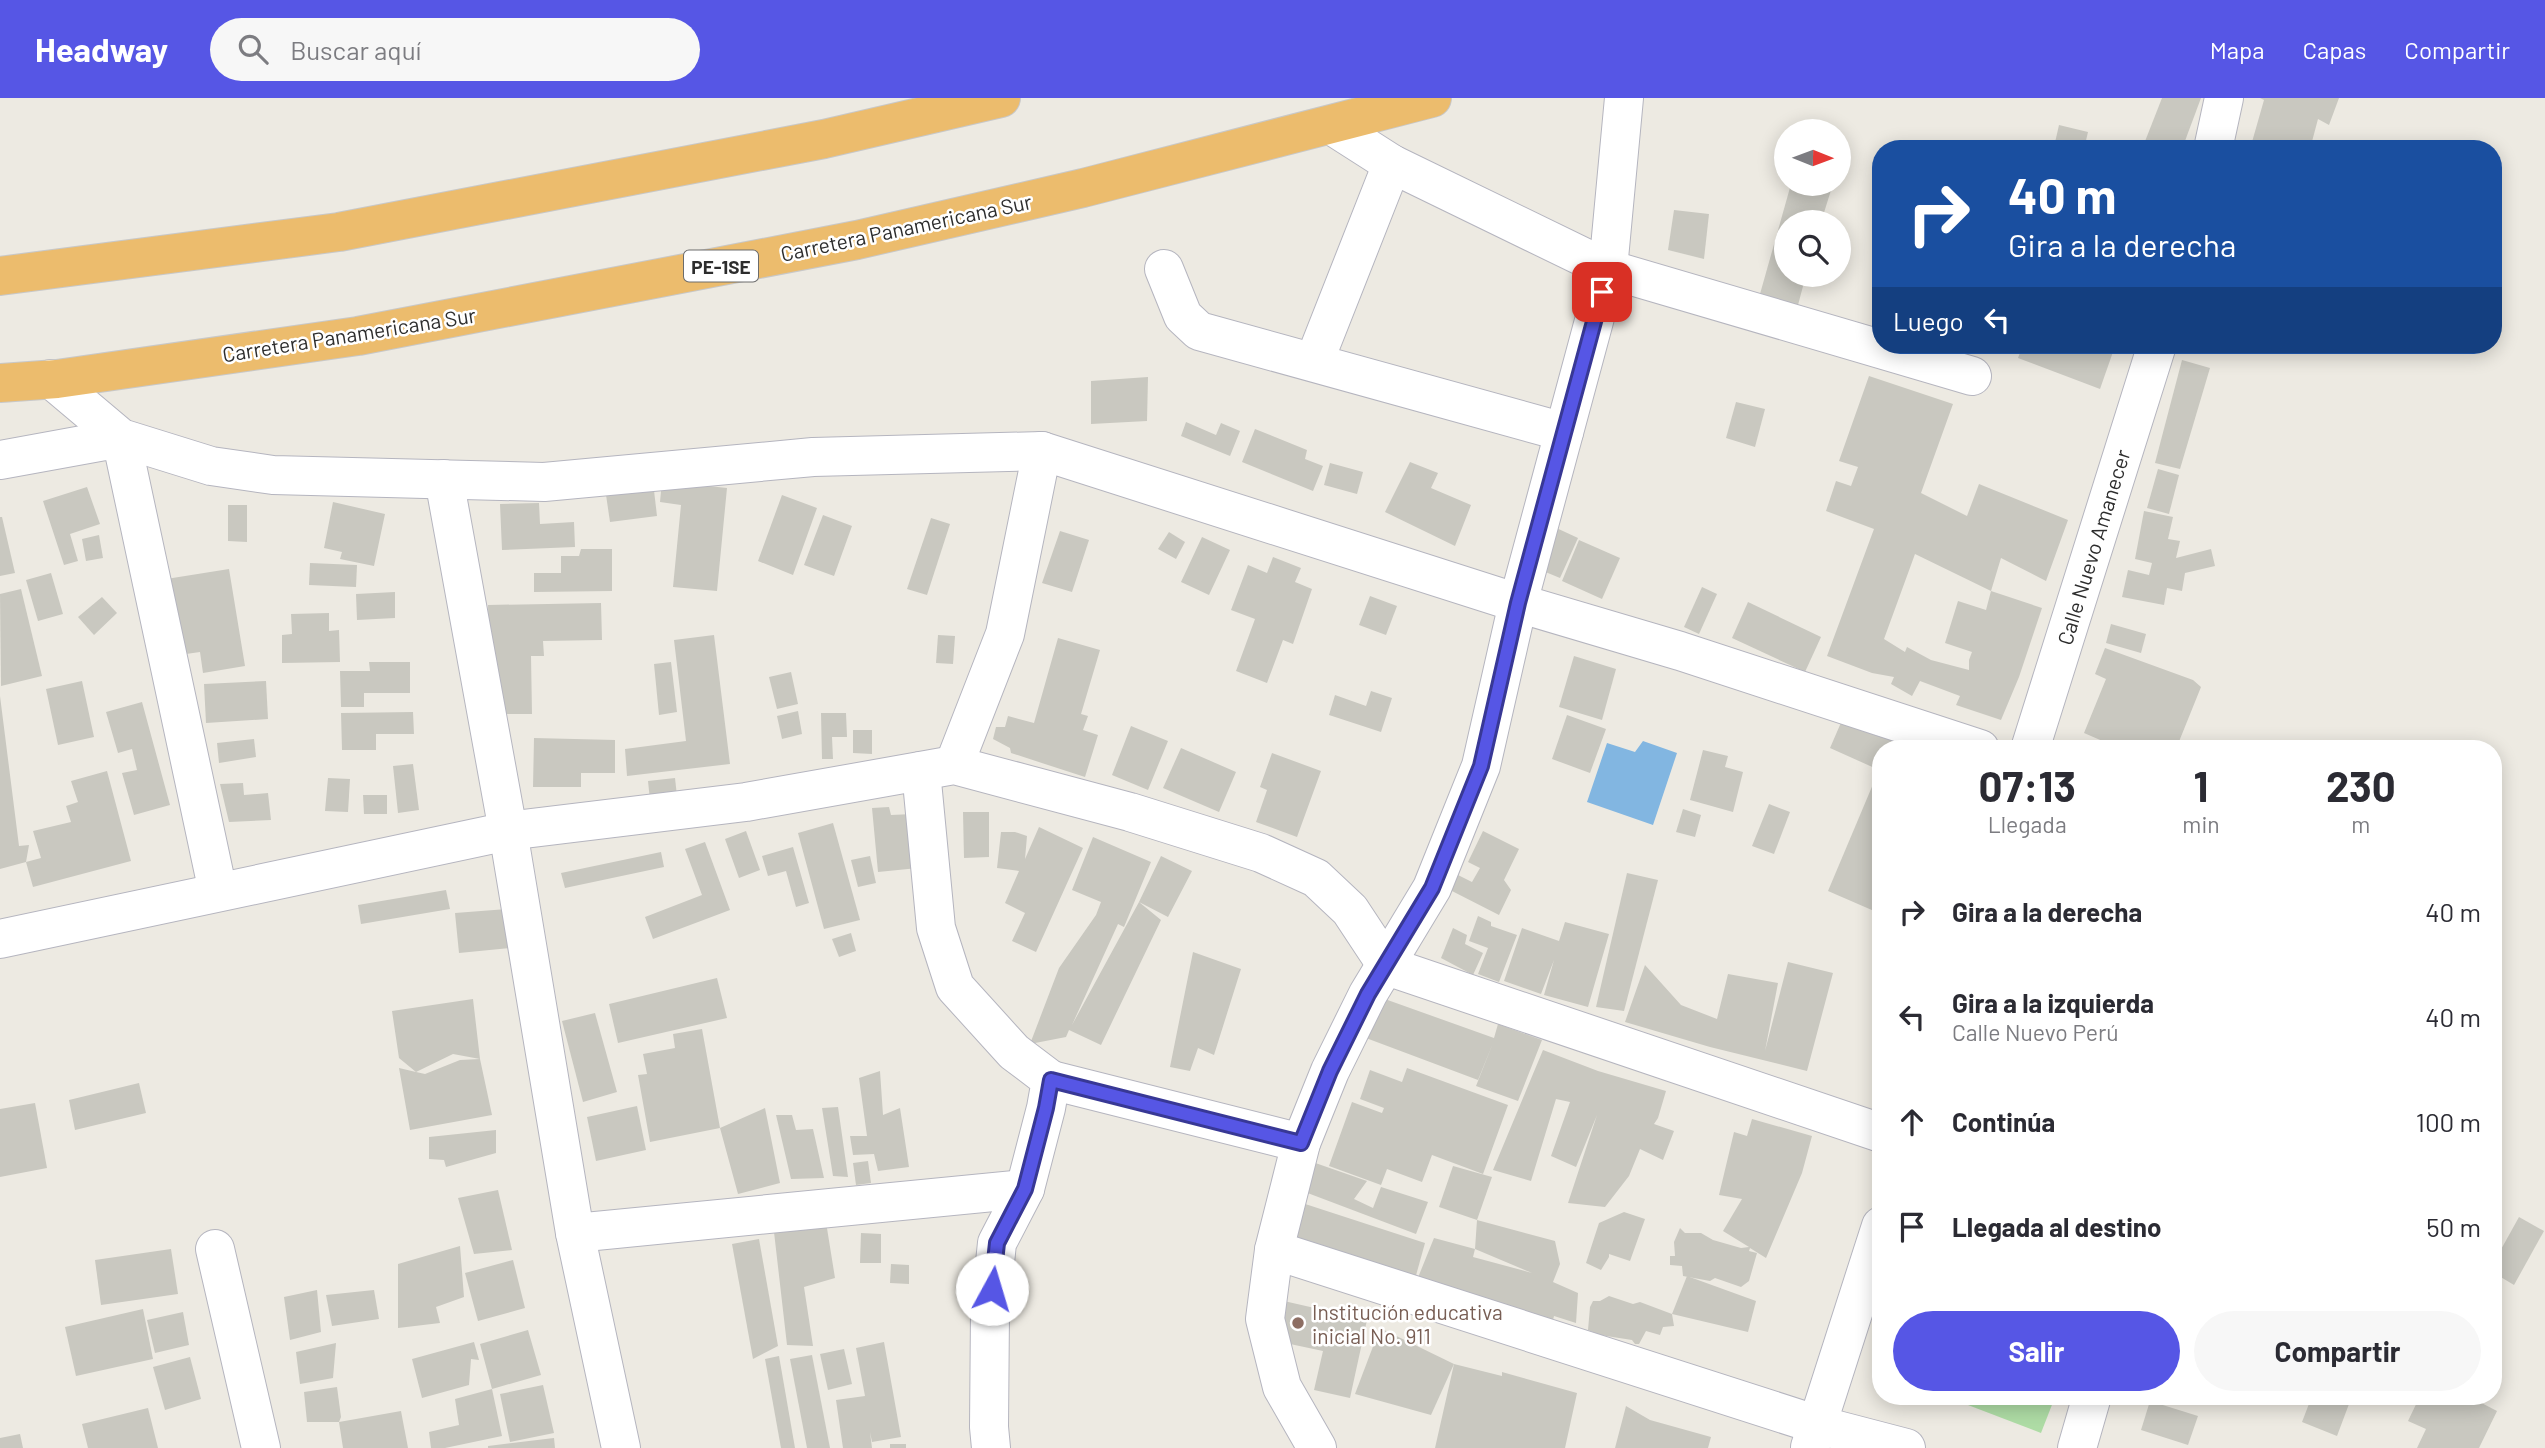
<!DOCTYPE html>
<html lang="es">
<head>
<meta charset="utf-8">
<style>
	:root { --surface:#fff; --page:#f7f7f7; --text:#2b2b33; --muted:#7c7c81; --accent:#5656e5 }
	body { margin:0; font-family:Barlow,sans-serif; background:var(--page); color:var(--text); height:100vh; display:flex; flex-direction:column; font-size:26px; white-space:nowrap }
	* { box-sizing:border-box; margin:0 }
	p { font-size:23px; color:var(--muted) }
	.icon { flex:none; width:38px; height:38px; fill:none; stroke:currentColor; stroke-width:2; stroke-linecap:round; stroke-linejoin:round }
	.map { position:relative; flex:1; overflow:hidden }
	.drawer { position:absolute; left:1872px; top:642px; width:630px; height:665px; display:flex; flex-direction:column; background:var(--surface); border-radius:28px; box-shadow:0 4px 18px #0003 }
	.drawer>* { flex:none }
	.top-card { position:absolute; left:1872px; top:42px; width:630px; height:214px; border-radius:28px; box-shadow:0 4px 18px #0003; background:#1a4fa0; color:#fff; overflow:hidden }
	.needle { width:46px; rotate:91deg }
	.fabs { position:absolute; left:1774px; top:21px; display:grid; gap:14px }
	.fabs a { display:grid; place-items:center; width:77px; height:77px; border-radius:50%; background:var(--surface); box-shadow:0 4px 18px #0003; font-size:35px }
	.pin { position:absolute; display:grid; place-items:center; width:60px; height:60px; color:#fff; margin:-30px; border-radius:14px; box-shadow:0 4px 10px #0006 }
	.me { position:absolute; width:77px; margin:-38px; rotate:6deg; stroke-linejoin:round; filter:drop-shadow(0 0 5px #0008) }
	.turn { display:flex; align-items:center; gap:24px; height:147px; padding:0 21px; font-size:32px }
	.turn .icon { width:91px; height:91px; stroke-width:2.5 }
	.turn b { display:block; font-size:49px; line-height:60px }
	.then { display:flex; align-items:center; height:66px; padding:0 21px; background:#0003; gap:14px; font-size:26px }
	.eta { display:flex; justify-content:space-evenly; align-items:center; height:119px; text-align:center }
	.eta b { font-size:42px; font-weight:700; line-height:49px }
	.button { display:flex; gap:14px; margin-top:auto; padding:14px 21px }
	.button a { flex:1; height:80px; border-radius:42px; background:var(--accent); color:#fff; font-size:28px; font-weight:700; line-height:80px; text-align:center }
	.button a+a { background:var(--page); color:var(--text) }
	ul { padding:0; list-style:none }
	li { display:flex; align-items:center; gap:21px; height:105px; padding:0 21px }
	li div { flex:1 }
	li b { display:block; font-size:26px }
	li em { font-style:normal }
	header { display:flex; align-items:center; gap:42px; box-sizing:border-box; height:98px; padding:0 35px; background:var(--accent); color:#fff }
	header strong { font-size:33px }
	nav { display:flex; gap:38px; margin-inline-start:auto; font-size:24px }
	.search { width:490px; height:63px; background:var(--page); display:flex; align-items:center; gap:18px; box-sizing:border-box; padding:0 24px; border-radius:38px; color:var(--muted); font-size:26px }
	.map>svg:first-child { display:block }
</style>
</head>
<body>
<header>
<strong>Headway</strong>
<div class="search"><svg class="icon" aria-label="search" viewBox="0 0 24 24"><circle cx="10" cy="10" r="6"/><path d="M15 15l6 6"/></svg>Buscar aquí</div>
<nav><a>Mapa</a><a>Capas</a><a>Compartir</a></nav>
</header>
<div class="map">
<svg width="2545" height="1350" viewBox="0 0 2545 1350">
	<rect width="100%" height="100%" fill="#edeae2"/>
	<path fill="#aedca5" d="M1947,1299L2055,1298V1299L2041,1335Z"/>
	<path fill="#82b6e1" d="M1643,643L1677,655L1653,727L1587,704L1607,645L1635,654Z"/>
	<g fill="#c9c8c0" fill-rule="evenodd">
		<path d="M2162,0H2201L2182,51H2142Z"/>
		<path d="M2260,0H2339L2329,27L2318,21L2310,51H2262L2263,48L2252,44L2264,2Z"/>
		<path d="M2059,27L2088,34L2084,51L2054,49Z"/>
		<path d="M1791,86H1833L1821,124H1787V177H1806L1798,207L1760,196Z"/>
		<path d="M1674,112L1709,116L1704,161L1668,152Z"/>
		<path d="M2023,247H2067L2065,250L2079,255L2082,247H2102L2114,251L2100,291L2018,260Z"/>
		<path d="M2182,262L2210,270L2180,371L2155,365Z"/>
		<path d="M1869,278L1953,306L1921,395L1967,418L1979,386L2068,422L2046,483L2001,460L1991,493L2042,510L2019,579L2001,622L1956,607L1960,598L1920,583L1912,598L1891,586L1894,579L1872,575L1827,558L1874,431L1826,413L1836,383L1851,388L1858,369L1839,363ZM1915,456L1991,493L1986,512L1958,503L1945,545L1972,554L1969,562V572L1931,562L1907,549L1905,554L1884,541Z"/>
		<path d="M1148,279L1147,323L1091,326V283Z"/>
		<path d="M1736,304L1765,311L1755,349L1726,340Z"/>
		<path d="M1186,324L1216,337L1221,325L1240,333L1230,358L1181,338Z"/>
		<path d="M1255,331L1307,352L1305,361L1323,368L1313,393L1242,364Z"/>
		<path d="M1410,364L1438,375L1431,390L1471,407L1455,448L1385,414Z"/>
		<path d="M1330,365L1363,374L1357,396L1324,387Z"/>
		<path d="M2158,371L2179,377L2169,416L2147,410Z"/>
		<path d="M662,383L727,390L717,493L673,489L681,407L660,404Z"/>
		<path d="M653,384L657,418L610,424L605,390Z"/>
		<path d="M87,389L100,426L70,436L78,463L64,467L43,403Z"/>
		<path d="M782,397L817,410L793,477L758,463Z"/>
		<path d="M333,404L385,416L374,468L340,461L342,454L324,450Z"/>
		<path d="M539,405L540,426L574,424L575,449L502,452L500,406Z"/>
		<path d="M228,407H247V444L228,443Z"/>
		<path d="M2144,413L2173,419L2168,441L2180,443L2176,460L2211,451L2215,468L2185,475L2182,493L2167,490L2164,507L2122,499L2128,472L2149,477L2152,465L2135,461Z"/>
		<path d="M823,417L852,428L834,478L804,467Z"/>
		<path d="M0,419H2L15,475L0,478Z"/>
		<path d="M931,420L950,426L927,497L907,491Z"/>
		<path d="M1550,427L1578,440L1560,480L1531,468Z"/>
		<path d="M1060,433L1089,442L1072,494L1042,485Z"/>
		<path d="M1169,434L1185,444L1176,461L1158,451Z"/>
		<path d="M99,437L103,460L86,463L82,441Z"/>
		<path d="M1202,439L1230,452L1209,497L1181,484Z"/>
		<path d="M1579,442L1620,460L1602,501L1562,483Z"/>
		<path d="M581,451H612V493L534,494V475H561V458H579Z"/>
		<path d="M1273,459L1301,470L1295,484L1312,491L1293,546L1283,542L1267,585L1236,573L1255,521L1231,512L1248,467L1267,475Z"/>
		<path d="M310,465L357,467L356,489L309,487Z"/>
		<path d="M229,471L245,568L203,575L200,554L172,558L160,482Z"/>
		<path d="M51,475L63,516L38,523L26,482Z"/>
		<path d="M1702,489L1717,496L1699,536L1684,529Z"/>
		<path d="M21,491L42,578L1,588L0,496Z"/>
		<path d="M395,494V520L357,522L356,496Z"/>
		<path d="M1370,498L1397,508L1386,537L1359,527Z"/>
		<path d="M102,499L117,515L94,537L78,519Z"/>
		<path d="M1748,504L1821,539L1805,574L1732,540Z"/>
		<path d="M601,505L602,542L543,543L544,558H531L532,616H491L488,507Z"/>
		<path d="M329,515V533L339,532L340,564L282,565V537L292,536L291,516Z"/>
		<path d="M2111,526L2146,536L2141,555L2106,545Z"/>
		<path d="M714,537L730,666L627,678L625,651L686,643L674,542Z"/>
		<path d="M938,537L955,538L953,566L936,565Z"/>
		<path d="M1058,540L1100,552L1081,616L1088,618L1083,632L1098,637L1085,679L1011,655L1010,650L993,641L996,629H1005L1008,618L1034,625Z"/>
		<path d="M2105,550L2193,582L2201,589L2176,651H2121L2084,635L2106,581L2095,576Z"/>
		<path d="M1574,558L1616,571L1602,622L1559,609Z"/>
		<path d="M369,564H410V595H364V609H341L340,573H370Z"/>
		<path d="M671,564L677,614L659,617L654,566Z"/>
		<path d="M791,574L798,606L777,611L769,579Z"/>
		<path d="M82,583L94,639L58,647L46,591Z"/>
		<path d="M266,583L268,621L206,625L204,586Z"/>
		<path d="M1371,593L1392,600L1381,634L1329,617L1335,597L1366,608Z"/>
		<path d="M0,598L19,748L29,747L26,764L0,771Z"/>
		<path d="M142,604L170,707L134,717L122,675L137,672L132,651L118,655L106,614Z"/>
		<path d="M798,613L802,636L782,641L777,618Z"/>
		<path d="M413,614L414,636H376V652H342L341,615Z"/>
		<path d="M821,615H846L847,639H832L833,661H822Z"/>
		<path d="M1567,617L1606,631L1590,675L1552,661Z"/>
		<path d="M1843,620L1892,642L1888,651H1881V667L1879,672L1830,650Z"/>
		<path d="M1131,628L1168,643L1148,692L1112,677Z"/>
		<path d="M853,632H872V656L853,655Z"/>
		<path d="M534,640L615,642V675H581V689H533Z"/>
		<path d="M254,641L256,659L219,665L217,645Z"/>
		<path d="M2086,644L2100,651H2082Z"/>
		<path d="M1181,650L1236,674L1219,714L1163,690Z"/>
		<path d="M1703,652L1728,658L1725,669L1743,674L1733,714L1690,702Z"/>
		<path d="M1272,655L1321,673L1297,739L1256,724L1267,692L1260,689Z"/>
		<path d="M413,666L419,712L398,715L393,668Z"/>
		<path d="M1879,672L1881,674V816L1828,793Z"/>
		<path d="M107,673L131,763L33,789L26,764L41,760L33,733L71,724L66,708L78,704L71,683Z"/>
		<path d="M328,680L350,681L348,714L325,713Z"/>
		<path d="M675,680L677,698L650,702L648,683Z"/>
		<path d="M243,685L244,697L268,695L271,722L229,724L220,686Z"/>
		<path d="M363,697H387V716H364Z"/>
		<path d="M1769,706L1790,714L1774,756L1752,748Z"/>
		<path d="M889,709L891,717L913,716L918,770L878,774L872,710Z"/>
		<path d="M1683,711L1701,717L1695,739L1676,734Z"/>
		<path d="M963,714H989V759L964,760Z"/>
		<path d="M833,725L860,822L824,831L798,735Z"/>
		<path d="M1039,729L1083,750L1036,854L1012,843L1025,815L1005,805L1019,773L997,770L1001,734H1015L1027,738L1025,761Z"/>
		<path d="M746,733L760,772L739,780L725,741Z"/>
		<path d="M1483,733L1519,751L1504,782L1511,792L1499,817L1450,792L1458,777L1472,784L1480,770L1468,764Z"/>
		<path d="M1093,739L1151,764L1124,829L1118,826L1072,927L1139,804L1161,758L1192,773L1168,819L1139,804L1161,822L1101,947L1069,932L1066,939L1030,946L1059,870L1096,817L1101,804L1072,792Z"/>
		<path d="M705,744L730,812L653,841L645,819L702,797L685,751Z"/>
		<path d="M793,749L809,805L796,809L786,773L768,778L762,758Z"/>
		<path d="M661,754L664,769L565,790L561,775Z"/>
		<path d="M870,758L876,785L858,789L851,762Z"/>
		<path d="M1627,775L1658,782L1624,913L1596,909Z"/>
		<path d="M446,792L450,811L361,826L358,807Z"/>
		<path d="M507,811L511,850L459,855L455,815Z"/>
		<path d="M1478,818L1491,824V828L1517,837L1499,884L1478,876L1488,850L1469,843Z"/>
		<path d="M1565,824L1609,836L1588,909L1544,897L1554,862L1541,896L1504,883L1522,830L1559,843Z"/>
		<path d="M1453,830L1467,837L1465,846L1483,855L1473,877L1441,860Z"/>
		<path d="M851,835L856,853L839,859L832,841Z"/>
		<path d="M1193,854L1241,871L1214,957L1198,950L1190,973L1170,969Z"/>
		<path d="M1788,864L1833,875L1807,973L1710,949L1625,924L1645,867L1681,907L1717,921L1728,876L1778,885L1765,953Z"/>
		<path d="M717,880L727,920L618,945L609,906Z"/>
		<path d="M1382,900L1494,940L1498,926L1542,942L1518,1003L1476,988L1493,945L1478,982L1358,937Z"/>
		<path d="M473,901L480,961L453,956L416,974L425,976L460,962L480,961L492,1017L410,1032L399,970L416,974L399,960L392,913Z"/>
		<path d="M595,915L617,994L583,1004L562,923Z"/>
		<path d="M702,931L720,1030L765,1010L780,1085L738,1096L720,1030L650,1044L638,977L647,976L643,956L675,950L673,936Z"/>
		<path d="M1543,952L1598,973L1666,993L1658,1020L1654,1026L1674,1033L1663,1062L1640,1051L1629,1078L1605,1109L1568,1105L1597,1017L1576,1069L1551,1058L1570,1004L1556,1001L1531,1083L1493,1072Z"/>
		<path d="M1407,970L1508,1007L1483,1076L1432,1057L1422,1084L1387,1071L1381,1087L1329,1068L1352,1004L1382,1015L1384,1010L1360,1001L1370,972L1402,984Z"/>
		<path d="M880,973L883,1017L900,1010L909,1069L878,1073L874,1056L853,1057L850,1038H867L859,980Z"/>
		<path d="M139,985L146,1015L75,1032L69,1002Z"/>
		<path d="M35,1005L47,1070L0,1079V1011Z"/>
		<path d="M637,1008L646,1052L596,1063L587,1019Z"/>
		<path d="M838,1009L848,1079L833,1078L822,1010Z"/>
		<path d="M776,1017H792L796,1032L813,1031L824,1080L791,1081Z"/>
		<path d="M1752,1021L1812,1038L1802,1075L1766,1160L1750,1150L1749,1153L1757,1155L1749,1183L1741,1189L1715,1180L1710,1183L1683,1178L1682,1168L1670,1167V1158H1675L1674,1144L1680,1130L1685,1135H1701L1713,1142L1741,1150L1749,1149L1723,1133L1742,1101L1719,1097L1734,1034L1747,1038Z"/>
		<path d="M496,1032V1055L446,1069L444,1062L429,1061V1039Z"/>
		<path d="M1301,1060L1367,1083L1354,1101L1373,1110L1381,1089L1428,1104L1416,1136L1297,1091Z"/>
		<path d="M868,1063L871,1085L856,1087L853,1065Z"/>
		<path d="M1453,1068L1492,1079L1477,1122L1439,1109Z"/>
		<path d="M498,1092L512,1152L474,1156L458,1100Z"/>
		<path d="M1296,1103L1425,1145L1415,1181L1279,1137Z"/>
		<path d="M1624,1114L1645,1121L1630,1163L1609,1156V1159L1601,1172L1586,1165L1599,1125Z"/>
		<path d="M2519,1119L2544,1133L2514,1187L2494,1175V1164Z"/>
		<path d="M1477,1122L1555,1143L1560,1166L1553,1184L1578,1195L1576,1225L1554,1218L1552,1226L1417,1182L1434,1140L1475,1151ZM1475,1151L1532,1175L1473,1159Z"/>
		<path d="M826,1124L835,1180L804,1189L813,1248L787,1247L774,1134Z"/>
		<path d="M861,1135L881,1136V1165H860Z"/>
		<path d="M759,1141L778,1248L753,1261L732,1146Z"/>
		<path d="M460,1148L464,1199L436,1209L440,1225L398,1230V1166Z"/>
		<path d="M171,1151L178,1196L101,1207L95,1162Z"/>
		<path d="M513,1162L525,1210L478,1223L465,1175Z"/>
		<path d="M891,1166L909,1167V1186L890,1185Z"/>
		<path d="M1687,1178L1756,1203L1748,1234L1672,1216Z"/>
		<path d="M317,1192L321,1234L290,1242L284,1199Z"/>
		<path d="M374,1192L379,1221L332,1228L326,1197Z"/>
		<path d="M1609,1198L1633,1206L1640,1204L1672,1216L1674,1228L1663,1229L1660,1237L1646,1233L1639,1246H1635L1632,1242L1600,1237L1588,1232L1590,1209L1593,1203H1600Z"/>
		<path d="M1284,1203L1367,1222L1350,1300L1314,1292L1323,1253L1276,1243Z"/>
		<path d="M143,1211L153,1261L76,1278L65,1229Z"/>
		<path d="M183,1214L189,1247L155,1255L147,1222Z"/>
		<path d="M1380,1230L1454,1266L1431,1317L1355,1296Z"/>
		<path d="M528,1232L541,1277L492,1291L480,1246Z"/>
		<path d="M474,1244L479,1262L471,1261L469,1287L422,1300L412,1261Z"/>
		<path d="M884,1244L901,1339L872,1344L870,1334L872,1350H843L836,1302L865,1298L856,1250Z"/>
		<path d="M336,1245L333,1280L300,1286L296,1254Z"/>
		<path d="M844,1251L852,1286L828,1292L820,1256Z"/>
		<path d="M812,1257L830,1350H807L790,1261Z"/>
		<path d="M779,1258L795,1350H781L765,1261Z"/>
		<path d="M190,1259L201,1301L165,1312L153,1269Z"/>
		<path d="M1454,1266L1502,1278V1274L1577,1295L1565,1350H1435Z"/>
		<path d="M543,1287L554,1335L510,1344L500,1296Z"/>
		<path d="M337,1289L341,1319L339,1324H307L304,1294Z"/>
		<path d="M492,1291L502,1338L445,1350H431L429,1334L459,1327L455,1301Z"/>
		<path d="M2312,1298H2352L2337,1338L2302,1324Z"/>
		<path d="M2420,1298H2468L2497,1313L2479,1350H2417L2426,1331L2408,1323Z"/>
		<path d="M2150,1303L2198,1318L2188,1347L2141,1332Z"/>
		<path d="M1626,1308L1650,1322L1711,1339L1708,1350H1615Z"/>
		<path d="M148,1310L158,1350H88L82,1326Z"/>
		<path d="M401,1313L408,1350H343L339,1324Z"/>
		<path d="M20,1336L23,1350H0V1340Z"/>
		<path d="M554,1340L555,1350H488V1348Z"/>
		<rect x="890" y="1346" width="16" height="4"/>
	</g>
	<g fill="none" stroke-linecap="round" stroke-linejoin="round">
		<g stroke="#b5b5bf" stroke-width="40">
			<g id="minor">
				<path d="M1331,27L1392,66L1608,171L1972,278"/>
				<path d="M2213,51L2224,0"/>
				<path d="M1164,171L1183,218L1199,233L1564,334"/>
				<path d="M1314,264L1392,66"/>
				<path d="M51,281L121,340L211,368L273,377L544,384L813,359L1042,353"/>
				<path d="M0,362L121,340L218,794"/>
				<path d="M444,381L508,733L575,1135L621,1350"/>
				<path d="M2030,651L2157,247"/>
				<path d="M954,667L1005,536L1042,353L1518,505L1680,553L1980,651"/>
				<path d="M921,673L936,830L955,889L1014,954L1051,982L1046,1010L1025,1091L997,1145L990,1214L989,1329L991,1350"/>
				<path d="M0,841L508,733L746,704L954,667L1130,714L1261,755L1316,780L1350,812L1387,868L1881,1035"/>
				<path d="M1051,982L1301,1045"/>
				<path d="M575,1135L1025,1091"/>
				<path d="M215,1151L261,1350"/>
				<path d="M1274,1152L1818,1327L1906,1350"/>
				<path d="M1810,1349L1881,1128"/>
				<path d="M1317,1350L1282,1289L1265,1221L1274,1152L1301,1045L1330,973L1368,896L1432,790L1481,668L1518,505L1608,171L1624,0"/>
				<path d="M2077,1350L2092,1298"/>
			</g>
		</g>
		<g stroke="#c8c8c8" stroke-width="40">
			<g id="motorway">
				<path d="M0,178L339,134L824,41L1001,0"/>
				<path d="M0,285L57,281L358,238L857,142L1083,90L1432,0"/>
			</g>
		</g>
		<use href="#minor" stroke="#fff" stroke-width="38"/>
		<use href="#motorway" stroke="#ecbc6d" stroke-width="38"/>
	</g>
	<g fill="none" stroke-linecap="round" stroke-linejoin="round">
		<g stroke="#383895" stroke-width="18">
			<path id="route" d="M992,1191L997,1145L1025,1091L1046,1010L1051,982L1301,1045L1330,973L1368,896L1432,790L1481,668L1518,505L1602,194"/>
		</g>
		<use href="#route" stroke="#5656e5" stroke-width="12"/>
	</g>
	<circle fill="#8d6e63" stroke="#fff" stroke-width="2.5" cx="1298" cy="1225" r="7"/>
	<g text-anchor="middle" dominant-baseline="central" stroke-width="5" stroke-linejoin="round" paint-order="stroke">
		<rect fill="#fff" stroke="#6c6c6c" stroke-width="2" x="684" y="152.5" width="74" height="31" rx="5"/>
		<g font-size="19" font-weight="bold" fill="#2d2d2d">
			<text x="721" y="168">PE-1SE</text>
		</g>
		<g font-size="21" fill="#2d2d2d" stroke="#fff">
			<text transform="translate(906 129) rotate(-12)">Carretera Panamericana Sur</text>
			<text transform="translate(349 236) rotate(-9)">Carretera Panamericana Sur</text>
			<text transform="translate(2093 449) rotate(-73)">Calle Nuevo Amanecer</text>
		</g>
		<g font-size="21" fill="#785e54" stroke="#fff" text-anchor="start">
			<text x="1312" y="1213">Institución educativa<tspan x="1312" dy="24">inicial No. 911</tspan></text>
		</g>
	</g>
</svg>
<div class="fabs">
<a><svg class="needle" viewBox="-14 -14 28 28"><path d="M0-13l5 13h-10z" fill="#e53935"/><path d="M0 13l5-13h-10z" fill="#7c7c81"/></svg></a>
<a><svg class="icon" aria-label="search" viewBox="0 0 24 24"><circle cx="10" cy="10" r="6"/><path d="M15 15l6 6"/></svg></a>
</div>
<div class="pin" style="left:1602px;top:194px;background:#d93025"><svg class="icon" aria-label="arrive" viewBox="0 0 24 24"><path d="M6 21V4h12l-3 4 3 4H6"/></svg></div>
<svg class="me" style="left:992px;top:1191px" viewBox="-20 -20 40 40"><circle r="19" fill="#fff"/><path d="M0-13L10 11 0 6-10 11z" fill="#5656e5"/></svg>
<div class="top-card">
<div class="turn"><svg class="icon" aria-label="right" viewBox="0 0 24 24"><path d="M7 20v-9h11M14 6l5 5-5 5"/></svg><div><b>40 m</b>Gira a la derecha</div></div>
<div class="then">Luego<svg class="icon" aria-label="left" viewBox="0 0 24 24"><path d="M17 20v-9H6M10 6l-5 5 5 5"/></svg></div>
</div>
<section class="drawer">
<div class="eta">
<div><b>07:13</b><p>Llegada</p></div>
<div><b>1</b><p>min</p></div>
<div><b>230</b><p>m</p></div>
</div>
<ul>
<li><svg class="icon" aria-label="right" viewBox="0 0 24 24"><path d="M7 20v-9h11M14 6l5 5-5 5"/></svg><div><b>Gira a la derecha</b></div><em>40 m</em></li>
<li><svg class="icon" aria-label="left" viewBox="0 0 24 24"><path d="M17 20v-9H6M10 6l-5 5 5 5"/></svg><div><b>Gira a la izquierda</b><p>Calle Nuevo Perú</p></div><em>40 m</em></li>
<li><svg class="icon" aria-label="ahead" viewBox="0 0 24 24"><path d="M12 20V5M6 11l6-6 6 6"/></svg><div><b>Continúa</b></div><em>100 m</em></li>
<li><svg class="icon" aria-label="arrive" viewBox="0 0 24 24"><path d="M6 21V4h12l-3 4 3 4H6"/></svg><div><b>Llegada al destino</b></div><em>50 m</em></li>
</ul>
<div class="button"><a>Salir</a><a>Compartir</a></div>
</section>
</div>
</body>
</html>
